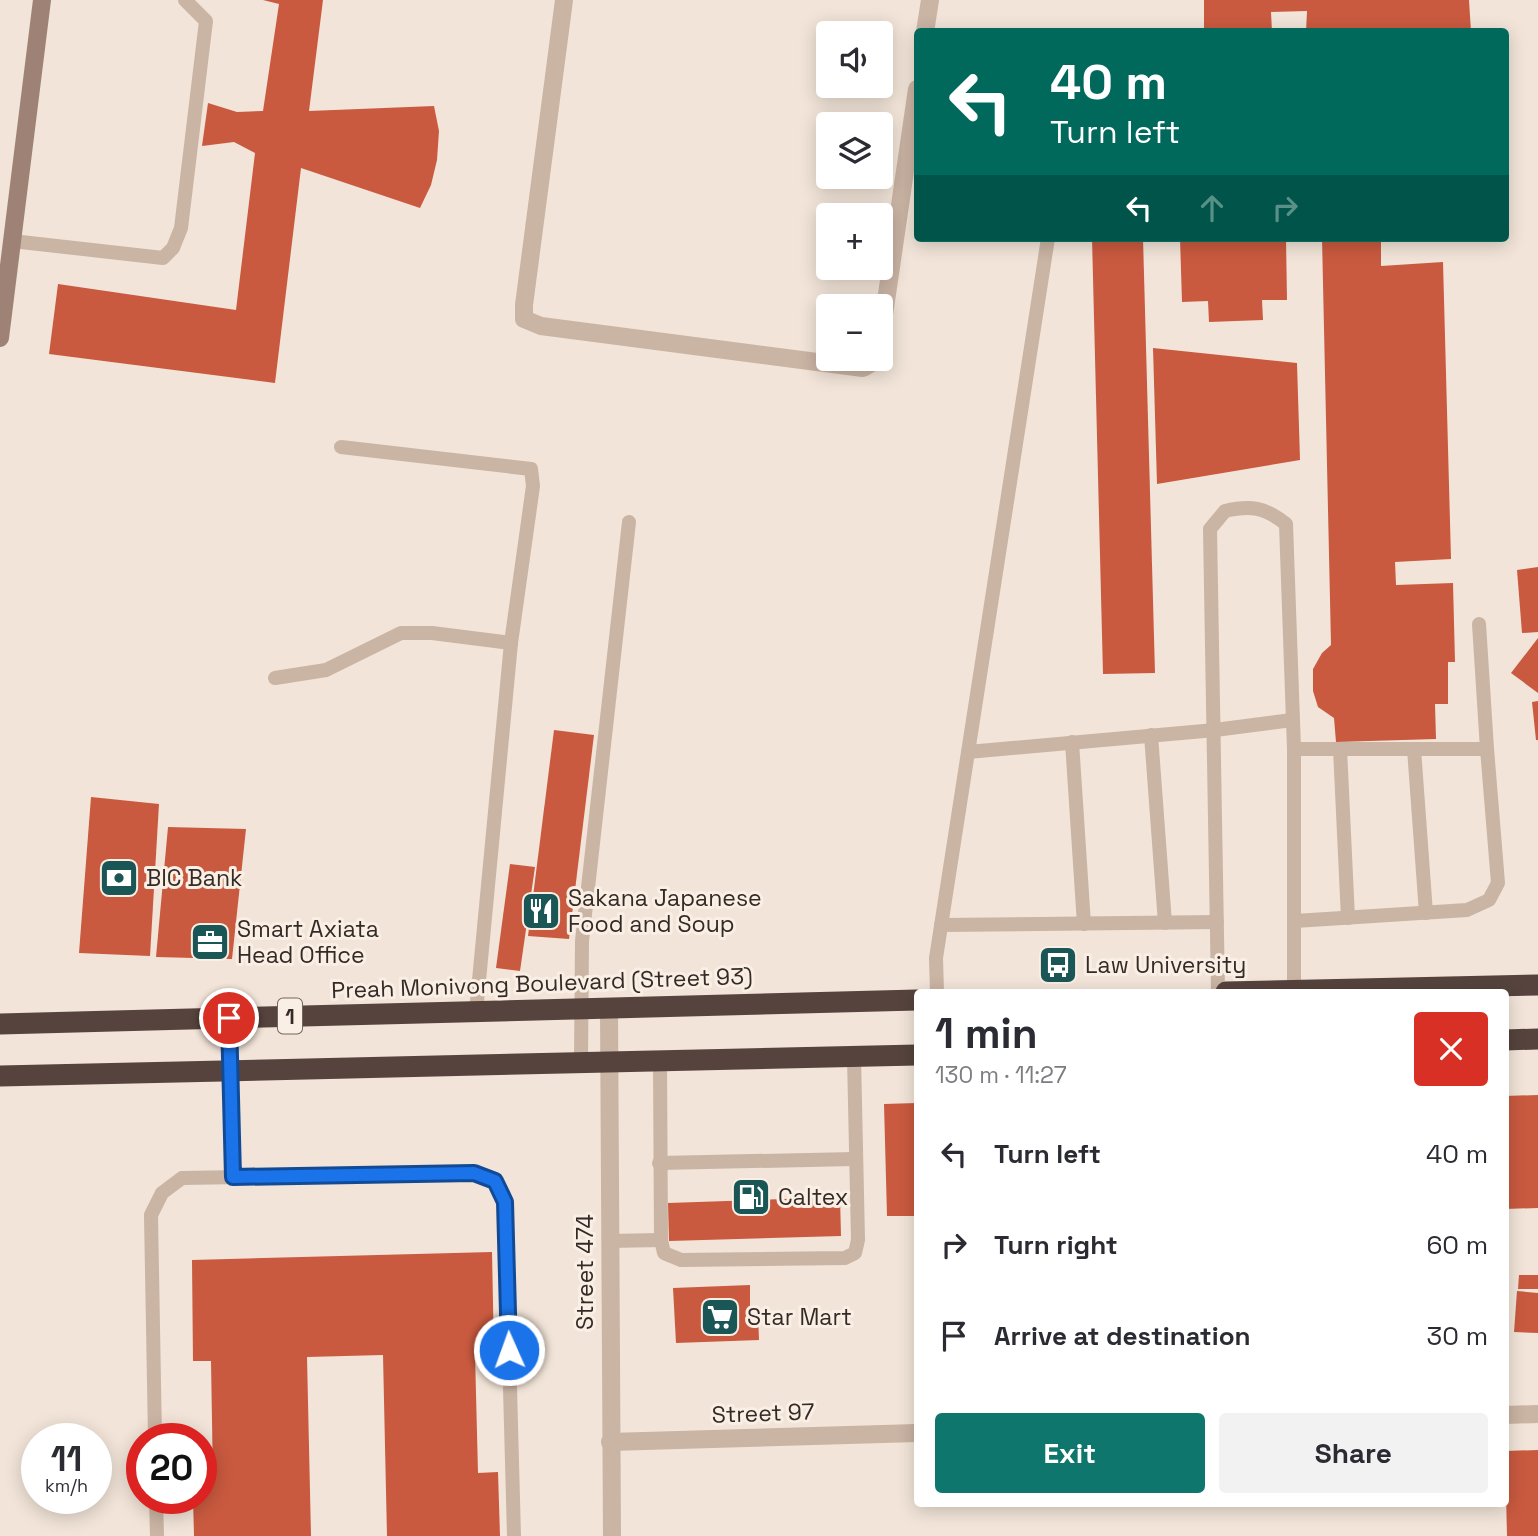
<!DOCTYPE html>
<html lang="en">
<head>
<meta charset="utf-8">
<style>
	:root { --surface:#fff; --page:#f2f2f3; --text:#2b2b33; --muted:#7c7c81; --accent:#0f766e }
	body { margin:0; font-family:"Space Grotesk",sans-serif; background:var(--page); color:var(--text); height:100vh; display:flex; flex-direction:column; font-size:26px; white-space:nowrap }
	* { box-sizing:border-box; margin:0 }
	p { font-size:23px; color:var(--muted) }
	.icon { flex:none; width:38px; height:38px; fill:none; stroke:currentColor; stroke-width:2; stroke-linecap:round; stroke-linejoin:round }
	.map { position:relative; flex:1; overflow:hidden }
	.drawer { position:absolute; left:914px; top:989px; width:595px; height:518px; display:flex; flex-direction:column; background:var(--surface); border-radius:7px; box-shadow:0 4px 18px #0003 }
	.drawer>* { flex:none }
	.banner { position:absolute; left:914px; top:28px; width:595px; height:214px; border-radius:7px; box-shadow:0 4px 18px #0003; background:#00695c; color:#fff; overflow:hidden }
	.buttons { position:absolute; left:816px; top:21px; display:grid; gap:14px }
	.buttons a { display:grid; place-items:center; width:77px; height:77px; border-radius:7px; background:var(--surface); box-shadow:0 4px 18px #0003; font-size:35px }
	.speed { position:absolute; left:21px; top:1423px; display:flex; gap:14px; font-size:35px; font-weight:700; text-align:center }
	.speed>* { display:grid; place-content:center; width:91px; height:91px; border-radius:50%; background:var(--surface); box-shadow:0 4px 18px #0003; line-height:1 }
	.speed small { font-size:18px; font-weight:400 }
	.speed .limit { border:10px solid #d22; background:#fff; color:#111 }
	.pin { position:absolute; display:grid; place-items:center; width:60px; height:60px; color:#fff; margin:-30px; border:4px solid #fff; border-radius:50%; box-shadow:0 2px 7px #0007 }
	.me { position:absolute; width:77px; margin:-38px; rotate:358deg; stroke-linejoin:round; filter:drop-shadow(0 0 5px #0008) }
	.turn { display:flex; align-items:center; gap:24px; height:147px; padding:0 21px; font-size:32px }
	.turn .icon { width:91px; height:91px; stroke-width:2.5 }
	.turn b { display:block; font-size:49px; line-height:60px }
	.lanes { display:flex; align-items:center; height:66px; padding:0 21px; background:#0003; justify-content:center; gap:35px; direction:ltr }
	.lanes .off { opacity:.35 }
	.round { display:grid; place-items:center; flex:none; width:74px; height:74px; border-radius:7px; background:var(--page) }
	.overview { display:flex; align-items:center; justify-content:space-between; height:119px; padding:0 21px }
	h1 { font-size:42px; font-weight:700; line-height:52px }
	.action { display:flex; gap:14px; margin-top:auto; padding:14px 21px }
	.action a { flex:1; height:80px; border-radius:7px; background:var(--accent); color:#fff; font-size:28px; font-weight:700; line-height:80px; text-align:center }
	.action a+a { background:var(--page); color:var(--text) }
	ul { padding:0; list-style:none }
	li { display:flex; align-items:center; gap:21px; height:91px; padding:0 21px }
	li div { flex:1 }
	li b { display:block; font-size:26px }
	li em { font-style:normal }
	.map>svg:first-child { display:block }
</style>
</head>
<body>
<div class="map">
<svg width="1538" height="1536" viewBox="0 0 1538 1536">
	<rect width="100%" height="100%" fill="#f2e4d8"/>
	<g fill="#c95a3f">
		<path d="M263,0H323L309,111L434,106L439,131L437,160L431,185L420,208L301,168L275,383L49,354L58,284L236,310L255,153L234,142L202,146L208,103L237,112L263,111L279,4Z"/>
		<path d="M1204,0H1469L1471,32H1306L1307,11L1271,12L1272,32H1204Z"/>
		<path d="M1092,238H1143L1155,673L1103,674Z"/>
		<path d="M1180,238H1286L1287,300H1262L1263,320L1209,322L1208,301L1182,302Z"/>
		<path d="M1322,238H1381V266L1443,262L1451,559L1395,562L1396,585L1453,583L1455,662H1448V704H1435L1436,739L1336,742L1334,718L1318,707L1313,691V669L1322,653L1331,645Z"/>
		<path d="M1153,348L1297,363L1300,460L1157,484Z"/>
		<path d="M1538,567V632L1522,633L1517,570Z"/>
		<path d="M1538,638V693L1511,673Z"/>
		<path d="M1538,701V740H1536L1532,702Z"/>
		<path d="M554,730L594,735L569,939L528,936Z"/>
		<path d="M91,797L159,804L150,956L79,953Z"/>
		<path d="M168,827L246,829L232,959L156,957Z"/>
		<path d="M510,864L535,867L520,971L496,968Z"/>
		<path d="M1538,1095V1208L1505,1209V1096Z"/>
		<path d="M917,1103V1216H887L884,1104Z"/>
		<path d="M840,1197L841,1236L669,1241L668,1203Z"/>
		<path d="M492,1252L494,1354H475L478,1473L498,1472L500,1536H387L383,1355L307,1357L311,1536H194L193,1498H201V1481H213L211,1361H193L192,1260Z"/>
		<path d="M1519,1275H1538V1289H1518Z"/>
		<path d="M750,1285V1313H758L759,1340L676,1343L673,1288Z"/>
		<path d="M1517,1291L1538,1293V1333L1514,1332Z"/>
		<path d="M1538,1450V1536H1507L1505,1451Z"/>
	</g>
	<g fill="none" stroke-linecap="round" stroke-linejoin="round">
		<g stroke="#cab4a4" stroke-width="14">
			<path d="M12,241L163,258L173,248L181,228L206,21L185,0"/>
			<path d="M341,447L531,469L533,486L511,643L476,1012"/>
			<path d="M275,678L326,670L401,633H432L511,643"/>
			<path d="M1151,735L1165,923"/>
			<path d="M1072,742L1084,924"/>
			<path d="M1294,749H1487L1479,624"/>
			<path d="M1340,749L1348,918"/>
			<path d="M1414,749L1426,913"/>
			<path d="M968,752L1215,730L1292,720"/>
			<path d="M1295,921L1467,910L1489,900L1498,883L1487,749"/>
			<path d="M941,925L1217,922"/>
			<path d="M937,992L936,958L1048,238"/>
			<path d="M1218,992L1210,529L1225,511C1250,505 1265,507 1286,524L1294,749V992"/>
			<path d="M229,1018L233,1177"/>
			<path d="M660,1062L661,1240L664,1253L681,1260L845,1258L855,1253L858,1240L854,1057"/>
			<path d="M581,1063L582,941L629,522"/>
			<path d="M659,1163L855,1159"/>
			<path d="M609,1241L661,1240"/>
			<path d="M155,1438L151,1215L162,1193L182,1178L474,1173L495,1181L505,1202L514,1536"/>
			<path d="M156,1498L157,1536"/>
		</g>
		<g stroke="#cab4a4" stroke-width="18">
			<path d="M564,0L524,305V319L541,326L863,368L879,359"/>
			<path d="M925,32L930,0"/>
			<path d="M880,342L917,89"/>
			<path d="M609,1008L612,1536"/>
			<path d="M1505,1415L1538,1414"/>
			<path d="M610,1442L917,1433"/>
		</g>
		<path stroke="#9d8275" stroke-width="18" d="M0,338L42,0"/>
		<g stroke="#56433d" stroke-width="21">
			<path d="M1226,992L1538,985"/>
			<path d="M0,1024L917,1000"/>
			<path d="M1505,1040L1538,1039"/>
			<path d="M0,1076L917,1055"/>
		</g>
	</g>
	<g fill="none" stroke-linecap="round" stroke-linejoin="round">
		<g stroke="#114b97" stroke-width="18">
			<path id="route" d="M229,1018L233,1177L474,1173L495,1181L505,1202L509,1350"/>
		</g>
		<use href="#route" stroke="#1a73e8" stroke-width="12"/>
	</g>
	<defs>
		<g id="bank-square" transform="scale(2.0125)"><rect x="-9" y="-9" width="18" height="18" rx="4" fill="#1b5657" stroke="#f9efe4"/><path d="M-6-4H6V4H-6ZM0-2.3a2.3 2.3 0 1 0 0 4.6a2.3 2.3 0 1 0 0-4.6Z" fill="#fff"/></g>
		<g id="restaurant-square" transform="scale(2.0125)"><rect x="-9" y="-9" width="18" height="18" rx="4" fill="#1b5657" stroke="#f9efe4"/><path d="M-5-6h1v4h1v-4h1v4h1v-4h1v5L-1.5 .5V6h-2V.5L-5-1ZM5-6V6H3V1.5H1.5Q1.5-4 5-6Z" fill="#fff"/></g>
		<g id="office-square" transform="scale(2.0125)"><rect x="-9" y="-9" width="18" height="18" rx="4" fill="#1b5657" stroke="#f9efe4"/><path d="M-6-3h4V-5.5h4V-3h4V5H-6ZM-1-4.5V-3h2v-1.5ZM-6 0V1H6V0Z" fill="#fff"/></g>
		<g id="bus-square" transform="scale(2.0125)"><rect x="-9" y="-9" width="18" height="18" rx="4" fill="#1b5657" stroke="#f9efe4"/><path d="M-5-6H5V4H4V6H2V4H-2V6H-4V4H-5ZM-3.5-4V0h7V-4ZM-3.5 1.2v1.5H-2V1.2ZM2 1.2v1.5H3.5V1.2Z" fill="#fff"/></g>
		<g id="fuel-square" transform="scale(2.0125)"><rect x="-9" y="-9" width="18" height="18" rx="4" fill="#1b5657" stroke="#f9efe4"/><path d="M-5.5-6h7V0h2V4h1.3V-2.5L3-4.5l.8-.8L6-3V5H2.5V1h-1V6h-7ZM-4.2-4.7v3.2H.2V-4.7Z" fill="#fff"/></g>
		<g id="supermarket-square" transform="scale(2.0125)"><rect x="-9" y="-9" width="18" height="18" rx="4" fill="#1b5657" stroke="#f9efe4"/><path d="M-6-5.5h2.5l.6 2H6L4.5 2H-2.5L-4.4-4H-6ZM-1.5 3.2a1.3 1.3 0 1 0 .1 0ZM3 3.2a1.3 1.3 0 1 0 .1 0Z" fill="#fff"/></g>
	</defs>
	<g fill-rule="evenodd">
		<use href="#bank-square" x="119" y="878"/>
		<use href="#restaurant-square" x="541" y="911"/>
		<use href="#office-square" x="210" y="942"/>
		<use href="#bus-square" x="1058" y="965"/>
		<use href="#fuel-square" x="751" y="1197"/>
		<use href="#supermarket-square" x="720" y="1317"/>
	</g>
	<g text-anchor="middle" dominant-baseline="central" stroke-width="6" stroke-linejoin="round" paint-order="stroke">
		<rect fill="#f9efe4" stroke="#70655f" stroke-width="2" x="278" y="998.5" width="24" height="35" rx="5"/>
		<g font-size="21" font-weight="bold" fill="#352a26">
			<text x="290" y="1016">1</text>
		</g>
		<g font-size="23" fill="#352a26" stroke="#f9efe4" text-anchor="start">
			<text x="146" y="878">BIC Bank</text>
			<text x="568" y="898">Sakana Japanese<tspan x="568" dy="26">Food and Soup</tspan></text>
			<text x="237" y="929">Smart Axiata<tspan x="237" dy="26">Head Office</tspan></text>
			<text x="1085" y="965">Law University</text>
			<text x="778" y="1197">Caltex</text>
			<text x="747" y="1317">Star Mart</text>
		</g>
		<g font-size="23" fill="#352a26" stroke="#f9efe4">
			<text transform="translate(542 983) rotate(-2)">Preah Monivong Boulevard (Street 93)</text>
			<text transform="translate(585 1272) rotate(-90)">Street 474</text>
			<text transform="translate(763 1413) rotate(-2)">Street 97</text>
		</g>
	</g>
</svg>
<div class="buttons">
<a><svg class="icon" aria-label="sound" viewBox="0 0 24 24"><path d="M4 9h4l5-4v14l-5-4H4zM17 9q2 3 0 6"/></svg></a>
<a><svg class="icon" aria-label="layers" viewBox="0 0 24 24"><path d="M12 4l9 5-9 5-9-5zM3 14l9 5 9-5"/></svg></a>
<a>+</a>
<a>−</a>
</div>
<div class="speed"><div>11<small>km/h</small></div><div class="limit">20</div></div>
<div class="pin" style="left:229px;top:1018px;background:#d93025"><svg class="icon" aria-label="arrive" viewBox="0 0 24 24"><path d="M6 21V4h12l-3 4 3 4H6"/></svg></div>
<svg class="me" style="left:509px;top:1350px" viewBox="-20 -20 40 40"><circle r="17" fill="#1a73e8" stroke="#fff" stroke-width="3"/><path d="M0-11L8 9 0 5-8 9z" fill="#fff"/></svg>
<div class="banner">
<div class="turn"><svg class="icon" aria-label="left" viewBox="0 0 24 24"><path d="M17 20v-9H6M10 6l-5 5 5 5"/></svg><div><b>40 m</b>Turn left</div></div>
<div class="lanes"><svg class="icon" aria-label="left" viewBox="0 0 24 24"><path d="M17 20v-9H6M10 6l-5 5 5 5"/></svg><svg class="icon off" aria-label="ahead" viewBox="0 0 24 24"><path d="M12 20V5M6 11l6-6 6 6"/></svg><svg class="icon off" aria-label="right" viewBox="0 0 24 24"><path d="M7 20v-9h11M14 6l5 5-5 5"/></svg></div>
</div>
<section class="drawer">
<div class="overview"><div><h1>1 min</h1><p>130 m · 11:27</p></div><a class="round" style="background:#d93025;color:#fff"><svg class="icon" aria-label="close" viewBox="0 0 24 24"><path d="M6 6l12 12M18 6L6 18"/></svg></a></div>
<ul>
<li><svg class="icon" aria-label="left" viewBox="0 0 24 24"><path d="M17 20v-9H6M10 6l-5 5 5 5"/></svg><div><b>Turn left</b></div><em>40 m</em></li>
<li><svg class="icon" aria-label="right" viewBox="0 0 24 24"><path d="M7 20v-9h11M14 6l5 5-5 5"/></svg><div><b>Turn right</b></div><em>60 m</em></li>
<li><svg class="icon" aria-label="arrive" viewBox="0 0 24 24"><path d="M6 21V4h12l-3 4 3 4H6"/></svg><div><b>Arrive at destination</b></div><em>30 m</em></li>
</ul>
<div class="action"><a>Exit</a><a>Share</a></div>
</section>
</div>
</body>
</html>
